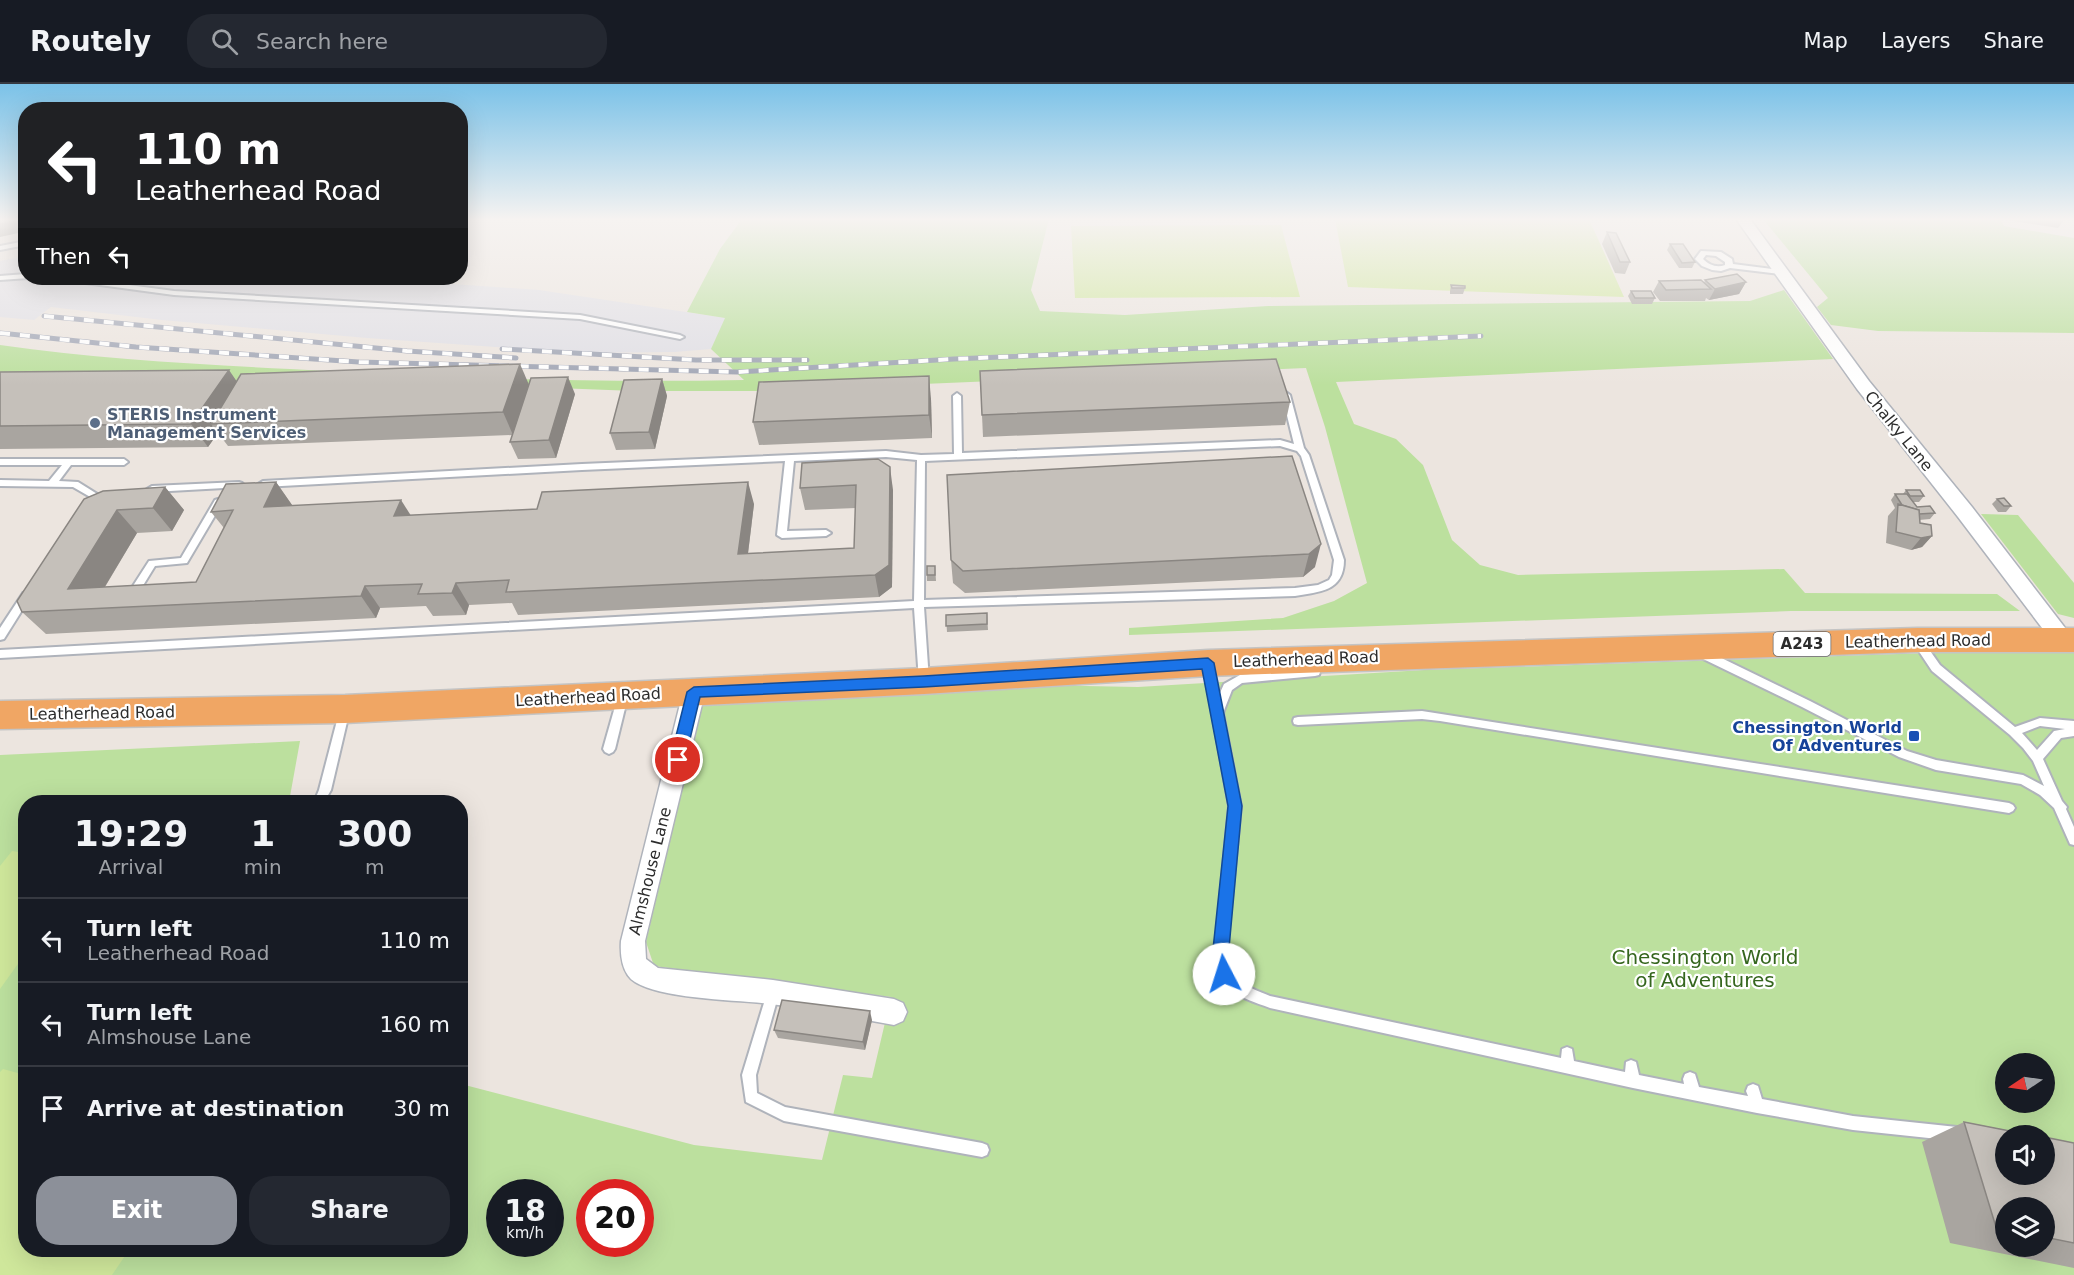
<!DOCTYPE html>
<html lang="en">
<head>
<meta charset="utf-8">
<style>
	:root { --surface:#171b24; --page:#242831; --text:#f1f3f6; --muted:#9ea1a6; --line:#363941; --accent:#8c9099 }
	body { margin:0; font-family:"DejaVu Sans",sans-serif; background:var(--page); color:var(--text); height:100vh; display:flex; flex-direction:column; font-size:22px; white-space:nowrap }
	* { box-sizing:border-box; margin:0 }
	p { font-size:20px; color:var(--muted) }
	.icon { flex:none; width:33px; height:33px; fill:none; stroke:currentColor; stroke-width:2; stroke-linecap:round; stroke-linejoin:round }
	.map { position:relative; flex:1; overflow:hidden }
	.drawer { position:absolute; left:18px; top:711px; width:450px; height:462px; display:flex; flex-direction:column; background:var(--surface); border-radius:24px; box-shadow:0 6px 24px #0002 }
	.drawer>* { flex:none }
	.guide { position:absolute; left:18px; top:18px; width:450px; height:183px; border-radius:24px; box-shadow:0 6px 24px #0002; background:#202124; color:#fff; overflow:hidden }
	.needle { width:39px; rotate:257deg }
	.fabs { position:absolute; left:1995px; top:969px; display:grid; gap:12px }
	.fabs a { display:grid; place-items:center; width:60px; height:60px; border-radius:50%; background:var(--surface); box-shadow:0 6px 24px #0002; font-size:30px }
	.speed { position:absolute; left:486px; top:1095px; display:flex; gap:12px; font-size:30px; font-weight:700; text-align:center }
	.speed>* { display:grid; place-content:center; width:78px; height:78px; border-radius:50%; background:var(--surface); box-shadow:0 6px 24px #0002; line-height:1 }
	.speed small { font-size:15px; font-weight:400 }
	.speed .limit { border:9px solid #d22; background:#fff; color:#111 }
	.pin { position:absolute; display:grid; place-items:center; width:51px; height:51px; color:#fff; margin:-26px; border:3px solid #fff; border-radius:50%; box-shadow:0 2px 6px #0007 }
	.me { position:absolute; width:66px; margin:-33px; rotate:355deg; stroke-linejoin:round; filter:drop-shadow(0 0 4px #0008) }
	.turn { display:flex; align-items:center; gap:21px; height:126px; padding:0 18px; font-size:27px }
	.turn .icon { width:78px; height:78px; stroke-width:2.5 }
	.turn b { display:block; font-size:42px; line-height:51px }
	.then { display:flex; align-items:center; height:57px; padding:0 18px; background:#0003; gap:12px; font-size:22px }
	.eta { display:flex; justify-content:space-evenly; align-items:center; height:102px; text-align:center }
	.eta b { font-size:36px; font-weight:800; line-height:42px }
	.primary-button { display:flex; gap:12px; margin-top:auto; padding:12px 18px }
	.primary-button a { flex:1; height:69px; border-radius:24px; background:var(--accent); color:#fff; font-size:24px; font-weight:800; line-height:69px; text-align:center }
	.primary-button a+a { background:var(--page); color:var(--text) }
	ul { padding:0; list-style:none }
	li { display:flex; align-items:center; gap:18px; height:84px; padding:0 18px; border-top:2px solid var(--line) }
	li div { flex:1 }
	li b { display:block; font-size:22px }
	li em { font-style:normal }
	header { display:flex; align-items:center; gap:36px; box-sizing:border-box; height:84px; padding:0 30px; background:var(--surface); border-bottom:2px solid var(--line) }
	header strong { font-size:28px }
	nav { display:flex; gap:33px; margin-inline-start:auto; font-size:21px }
	.search { width:420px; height:54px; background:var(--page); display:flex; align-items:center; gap:15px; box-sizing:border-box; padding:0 21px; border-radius:24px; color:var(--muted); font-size:22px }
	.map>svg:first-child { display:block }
</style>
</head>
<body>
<header>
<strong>Routely</strong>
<div class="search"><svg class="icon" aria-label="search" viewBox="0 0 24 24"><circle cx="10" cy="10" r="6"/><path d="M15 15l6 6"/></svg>Search here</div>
<nav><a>Map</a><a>Layers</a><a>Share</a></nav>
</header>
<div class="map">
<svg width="2074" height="1191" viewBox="0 0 2074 1191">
	<rect width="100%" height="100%" fill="#ece5df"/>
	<path fill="#e0dfe5" d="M25,172L26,194H329L437,199L539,206L726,234L711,265L674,268L581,269L367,254L162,236L51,223L34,236L0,233V177Z"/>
	<g fill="#bce09e" fill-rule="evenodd">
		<path d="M742,135H1049L1031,206L1040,227L1125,231L1268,222L1750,217L1784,206L1833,275L1336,298L1354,340L1396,355L1423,381L1452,456L1480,481L1518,491L1784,485L1805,509L1997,510L2020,527H1791L1129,551V544L1283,534L1334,517L1367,499L1325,343L1306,284L757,307H635L530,303L0,306V261C96,275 193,280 290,285C441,294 592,299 744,296L711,265L725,234L687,228L720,165Z"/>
		<path d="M1763,135H2000L2004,142L2074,154V249L1878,247L1831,241L1817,223L1828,214Z"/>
		<path d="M1981,430L2018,431L2074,499V534L2058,530Z"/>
		<path d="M2074,567V1191H0V671L300,657L289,718H26V1166H460L461,1000L694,1061L822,1076L843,991L872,994L891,913L654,882L646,858L703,618L1033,601L1138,603L1424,586L1959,568ZM2006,980H2044V1018H2006ZM2006,1052H2044V1090H2006ZM500,1108H550V1160H500ZM590,1108H640V1160H590ZM2006,1124H2044V1162H2006Z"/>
	</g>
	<g fill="#cfe79b">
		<path d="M1335,135H1589L1624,213L1348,203Z"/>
		<path d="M1281,141L1300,213L1075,214L1071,142Z"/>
		<path d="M12,767L25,769V870L0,905V782Z"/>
		<path d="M3,985L25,991L26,1166H129L112,1191H0V988Z"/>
	</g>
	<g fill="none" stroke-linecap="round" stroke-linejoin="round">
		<g stroke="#afb3bb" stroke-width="4">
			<g id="service">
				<path d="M26,157V161L0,166V162Z"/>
				<path d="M1701,167L1721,168L1732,175L1733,180L1780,186L1784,188L1780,190L1730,184L1721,187L1712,186L1702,182L1695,175ZM1706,171L1716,172L1725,178V181C1717,184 1709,181 1703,175Z"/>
				<path d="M26,190V194H29L0,196V192Z"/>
				<path d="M59,194H76L174,207L580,231L680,251L684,253L680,255L580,235L174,211L63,196Z"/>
				<path d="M1286,308L1290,311L1304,364L1309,371L1344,476C1344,507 1320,508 1295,512L924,523L929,597L928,600H920L919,597L914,524L0,574V566L914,517L917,376L886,373L794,377L787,447L826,446L831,449L826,452L782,454L777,451L785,377L582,386L263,403L258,400L263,397L582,380L886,367L921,371L954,370L953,312L957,309L961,312L962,369L1280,356L1294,360L1282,311ZM1280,362L1297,367L1301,372L1334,476L1332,491L1329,496L1318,501L1295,504L924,516L925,377Z"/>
				<path d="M0,375H124L128,378L124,381H71L59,397L78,398L102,413L104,415L99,418L73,403L0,402V396L49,397L62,381H0Z"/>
				<path d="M239,398L242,399L244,401L242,403L152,408L147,405L152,402Z"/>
				<path d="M218,415L223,418L187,479L155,482L139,508H133L131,505L149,477L181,474L215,416Z"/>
				<path d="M26,508L31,512L4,555L0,556V544L23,509Z"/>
				<path d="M1917,553L1921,554L1940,581L2015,643L2040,634L2074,637V652L2061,654L2043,675L2062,717L2067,723L2066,725L2074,743V761L2070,760L2054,724L2040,711L2021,700L1936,686L1899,673L1802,623L1697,572L1696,569L1701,565L1705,566L1810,617L1907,667L1936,676L2023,691L2044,702L2033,677L2023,664L2010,651L1932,587L1912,557ZM2040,642L2065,645L2054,647L2037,666L2022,649Z"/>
				<path d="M1208,575L1212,576L1213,579L1219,611L1224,600L1240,591L1315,584L1319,585L1320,588L1319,591L1315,592L1242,599L1232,606L1223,629L1241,722L1226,875C1234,899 1248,903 1270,912L1561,974L1562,965L1567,963L1572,965L1574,977L1625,988L1626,978L1631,976L1636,978L1639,991L1684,1000L1683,995L1685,990L1690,988L1695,990L1699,1003L1748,1012L1746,1007L1748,1002L1753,1000L1758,1002L1762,1015L1853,1032L1957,1043L1962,1045L1964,1050L1962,1055L1957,1057L1853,1046L1757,1029L1633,1004L1270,924C1238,912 1225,910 1214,875L1229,722L1203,579L1204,576Z"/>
				<path d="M623,608L627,609L628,612L615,665L613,668L609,670L605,668L603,665L618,612L619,609Z"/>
				<path d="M345,621L349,622L350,625L331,706L324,718H314L319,706L340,625L341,622Z"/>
				<path d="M1422,627L2009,719L2013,721L2015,724L2013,727L2009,729L1440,637L1422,635L1298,641L1294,640L1293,637L1294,634L1298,633Z"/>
				<path d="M773,903L778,905L779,909L756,991L757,1009L785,1023L982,1059L987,1061L989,1066L987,1071L982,1073L784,1037L746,1018L742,991L767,909L768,905Z"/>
			</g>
		</g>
		<g stroke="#afb3bb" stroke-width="3">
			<g id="minor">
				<path d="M1736,135H1750L1869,297L1972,423L2069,549L2072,555L2069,561L2062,563L2055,561L1958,433L1857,305Z"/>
				<path d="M694,600L701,602L705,608L645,857L646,875L658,884L773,896L894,915L903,919L907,928L903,937L894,941C853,934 812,925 771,920C738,916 661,915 635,898C622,890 620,871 621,857L683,608L687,602Z"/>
			</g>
		</g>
		<g stroke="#c4c4c4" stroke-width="3">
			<path id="trunk" d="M1917,544H2074V568H1917L1208,592L924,610L345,639L0,645V617L345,611L924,584L1208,566Z"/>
		</g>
		<use href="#service" fill="#fff" fill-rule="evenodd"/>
		<use href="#minor" fill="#fff" fill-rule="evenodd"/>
		<use href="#trunk" fill="#f0a664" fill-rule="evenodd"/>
		<g stroke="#a1a6b5" stroke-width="5">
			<g id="rail">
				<path d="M44,232L407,267L516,274"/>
				<path d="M0,249L136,263L359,278L737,288L954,275L1481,252"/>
				<path d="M502,265L696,276H807"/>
			</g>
		</g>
		<use href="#rail" stroke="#fff" stroke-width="4" stroke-dasharray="10" stroke-linecap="butt"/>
	</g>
	<g fill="#a9a5a0" fill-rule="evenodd">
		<path d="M2011,135H2065L2058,144L2012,137Z"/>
		<path d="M1607,148L1630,178L1625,190L1615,189L1602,160Z"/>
		<path d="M1670,160L1695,178L1692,184H1679L1667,166Z"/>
		<path d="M1705,196L1746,198L1739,210L1709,216L1706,214L1705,217H1660L1653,208L1659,197L1704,199Z"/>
		<path d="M1451,201L1465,204L1463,210H1450V207Z"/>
		<path d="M1631,207L1655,214L1652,220H1632L1628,212Z"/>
		<path d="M980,287L1290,318L1285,341L983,353Z"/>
		<path d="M0,288L237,297L575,310L556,374L518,375L510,358L513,351L228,362L218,349L208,363L0,365Z"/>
		<path d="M662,295L667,312L655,365L616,366L610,349Z"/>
		<path d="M931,315L932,354L759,361L753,338Z"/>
		<path d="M1292,372L1315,483L1303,493L965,509L953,499L951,476Z"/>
		<path d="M802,379L893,406L892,503L879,513L518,531L512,519L469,521L466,531L433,532L426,522L380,524L376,534L46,550L22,528L84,415L165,403L184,426L172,447L137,449L105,503L196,498L224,444L211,428L276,398L292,421L410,431L754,420L748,470L854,464L856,424L805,426L800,404Z"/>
		<path d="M1906,406L1924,412L1919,418H1913L1917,423L1935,429L1930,435L1919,436L1920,439L1932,452L1922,463L1911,466L1886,459L1888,432L1895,424L1891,416L1895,410H1903Z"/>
		<path d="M1997,415L2011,422L2006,428H1998L1992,420Z"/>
		<path d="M935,482L936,497H927V491Z"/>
		<path d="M987,529L988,546L947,548L946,531Z"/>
		<path d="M872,936L865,966L778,954L774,946Z"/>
		<path d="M1964,1038L2074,1059V1184L1950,1159L1922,1058ZM2006,1124H2044V1162H2006Z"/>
	</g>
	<g fill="#8a8682">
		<path d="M14,135H20L23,148L0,153V140Z"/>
		<path d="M1746,198L1739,210L1709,216L1715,205Z"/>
		<path d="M520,280L530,303L513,351L503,328Z"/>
		<path d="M229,286L244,308L211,340L218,349L208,363L191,340Z"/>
		<path d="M929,292L931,315L932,354L929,331Z"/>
		<path d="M568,293L575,310L556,374L549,356Z"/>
		<path d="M662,295L667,312L655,365L649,348Z"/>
		<path d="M890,383L893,406L892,503L879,513L875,491Z"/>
		<path d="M276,398L292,421L280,445L264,423Z"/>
		<path d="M748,398L754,420L745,493L738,470Z"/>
		<path d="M165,403L184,426L172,447L153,424Z"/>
		<path d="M401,416L415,438L394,432Z"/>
		<path d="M117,426L137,449L92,524L68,505Z"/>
		<path d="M1932,452L1922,463L1911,466L1921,454Z"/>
		<path d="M1321,460L1315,483L1303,493L1309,470Z"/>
		<path d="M456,499L469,521L466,531L452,509Z"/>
		<path d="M365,502L380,524L376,534L361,512Z"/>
		<path d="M870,927L872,936L865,966L863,958Z"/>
	</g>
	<g fill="#c5c0ba" stroke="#8a8682" stroke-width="1.5">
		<path d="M0,135H14V136L0,140Z"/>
		<path d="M1607,148L1616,149L1630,178H1620Z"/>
		<path d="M1670,160H1683L1695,178L1682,179Z"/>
		<path d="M1737,190L1746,198L1715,205L1705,196Z"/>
		<path d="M1701,196L1711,205L1666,206L1659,197Z"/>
		<path d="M1451,201L1465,202V204H1452Z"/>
		<path d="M1631,207H1651L1655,214H1635Z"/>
		<path d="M1276,275L1290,318L982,331L980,287Z"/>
		<path d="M520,280L503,328L211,340L241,290Z"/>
		<path d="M229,286L191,340L0,342V288Z"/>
		<path d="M929,292V331L753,338L759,298Z"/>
		<path d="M568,293L549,356L510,358L531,294Z"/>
		<path d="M662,295L649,348L610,349L624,296Z"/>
		<path d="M1292,372L1321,460L1309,470L963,487L951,476L947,391Z"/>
		<path d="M878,375L890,383L889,481L875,491L506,508L509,496L456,499L452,509L418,510L422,500L365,502L361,512L22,528L17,517L84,415L103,407L165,403L153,424L117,426L68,505L196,498L233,426L211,428L226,400L276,398L264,423L401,416L394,432L537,425L542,408L748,398L738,470L854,464L856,401L800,404L802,379Z"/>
		<path d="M1906,406H1920L1924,412H1910Z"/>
		<path d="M1895,410H1907L1917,423L1930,422L1935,429L1919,430V426L1902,421Z"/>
		<path d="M2004,414L2011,422H2004L1997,415Z"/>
		<path d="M1898,420L1919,426L1920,439L1931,441L1932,452L1921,454L1896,448Z"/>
		<rect x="927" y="482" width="8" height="9"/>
		<path d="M987,529V540L946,542V531Z"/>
		<path d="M782,916L870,927L863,958L774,946Z"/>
		<path d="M1964,1038L2035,1052H2006V1090H2044V1053L2074,1059V1159L2044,1153V1124H2006V1145L1996,1143Z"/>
	</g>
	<linearGradient id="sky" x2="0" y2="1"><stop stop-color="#7bc2e8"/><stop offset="0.45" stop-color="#f6f3f1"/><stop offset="1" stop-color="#f6f3f1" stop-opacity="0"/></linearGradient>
	<rect width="2074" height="301" fill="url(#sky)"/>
	<path fill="#1a73e8" stroke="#114b97" stroke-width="1.5" d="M1208,574L1214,579L1242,722L1228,875L1232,890L1230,896L1224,898L1218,896L1212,875L1228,722L1202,585L924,603L700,613L685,676L683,680H672L670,676L687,608L694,603L924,592Z"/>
	<circle fill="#5c6f8a" stroke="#fff" stroke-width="2" cx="95" cy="339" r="6"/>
	<rect fill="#1a4fb4" stroke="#fff" stroke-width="2" x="1908" y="646" width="12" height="12" rx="3"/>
	<g text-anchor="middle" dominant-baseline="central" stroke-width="4.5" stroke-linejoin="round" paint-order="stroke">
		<rect fill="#fff" stroke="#6b6b6b" stroke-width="1.5" x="1773.5" y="548" width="57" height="24" rx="4.5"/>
		<g font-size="15" font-weight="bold" fill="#2c2c2c">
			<text x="1802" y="560">A243</text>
		</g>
		<g font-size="16" font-weight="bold" fill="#4e5e75" stroke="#fff" text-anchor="start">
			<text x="107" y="330">STERIS Instrument<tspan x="107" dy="18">Management Services</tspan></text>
		</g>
		<g font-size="16" fill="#2c2c2c" stroke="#fff">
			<text transform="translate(1899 347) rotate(51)">Chalky Lane</text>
			<text transform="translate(1918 557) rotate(-1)">Leatherhead Road</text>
			<text transform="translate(1306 575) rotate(-2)">Leatherhead Road</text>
			<text transform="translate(588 613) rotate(-3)">Leatherhead Road</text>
			<text transform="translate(102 629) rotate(-1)">Leatherhead Road</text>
			<text transform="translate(650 787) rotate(-76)">Almshouse Lane</text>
		</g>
		<g font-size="16" font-weight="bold" fill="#164399" stroke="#fff" text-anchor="end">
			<text x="1902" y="643">Chessington World<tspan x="1902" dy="18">Of Adventures</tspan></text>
		</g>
		<g font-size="20" fill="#35661e" stroke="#fff">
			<text x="1705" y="873">Chessington World<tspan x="1705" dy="23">of Adventures</tspan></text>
		</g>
	</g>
</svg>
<div class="fabs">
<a><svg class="needle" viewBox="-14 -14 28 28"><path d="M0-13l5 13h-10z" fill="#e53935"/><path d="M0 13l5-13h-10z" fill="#9ea1a6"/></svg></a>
<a><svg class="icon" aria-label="sound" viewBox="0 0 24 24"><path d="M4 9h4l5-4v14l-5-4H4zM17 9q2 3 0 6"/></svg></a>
<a><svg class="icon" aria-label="layers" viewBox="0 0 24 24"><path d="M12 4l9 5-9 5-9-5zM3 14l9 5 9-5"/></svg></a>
</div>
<div class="speed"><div>18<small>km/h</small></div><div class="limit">20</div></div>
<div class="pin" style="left:678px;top:676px;background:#d93025"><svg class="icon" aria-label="arrive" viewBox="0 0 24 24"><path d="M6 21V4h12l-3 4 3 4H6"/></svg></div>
<svg class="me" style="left:1224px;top:890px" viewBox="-20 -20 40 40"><circle r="19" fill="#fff"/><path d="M0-13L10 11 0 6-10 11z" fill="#1a73e8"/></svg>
<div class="guide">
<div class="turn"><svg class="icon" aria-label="left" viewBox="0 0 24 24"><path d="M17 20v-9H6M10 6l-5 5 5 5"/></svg><div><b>110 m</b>Leatherhead Road</div></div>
<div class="then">Then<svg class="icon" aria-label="left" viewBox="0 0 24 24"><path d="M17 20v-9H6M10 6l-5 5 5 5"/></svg></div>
</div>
<section class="drawer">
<div class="eta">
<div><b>19:29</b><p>Arrival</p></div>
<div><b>1</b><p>min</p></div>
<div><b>300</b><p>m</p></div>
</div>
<ul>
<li><svg class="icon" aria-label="left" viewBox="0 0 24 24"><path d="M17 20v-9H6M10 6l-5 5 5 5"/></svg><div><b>Turn left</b><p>Leatherhead Road</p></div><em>110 m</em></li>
<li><svg class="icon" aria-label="left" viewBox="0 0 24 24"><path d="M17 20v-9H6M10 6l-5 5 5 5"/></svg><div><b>Turn left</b><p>Almshouse Lane</p></div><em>160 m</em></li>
<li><svg class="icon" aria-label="arrive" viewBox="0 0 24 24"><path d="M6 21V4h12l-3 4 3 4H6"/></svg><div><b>Arrive at destination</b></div><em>30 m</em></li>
</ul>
<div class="primary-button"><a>Exit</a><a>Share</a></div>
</section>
</div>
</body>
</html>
